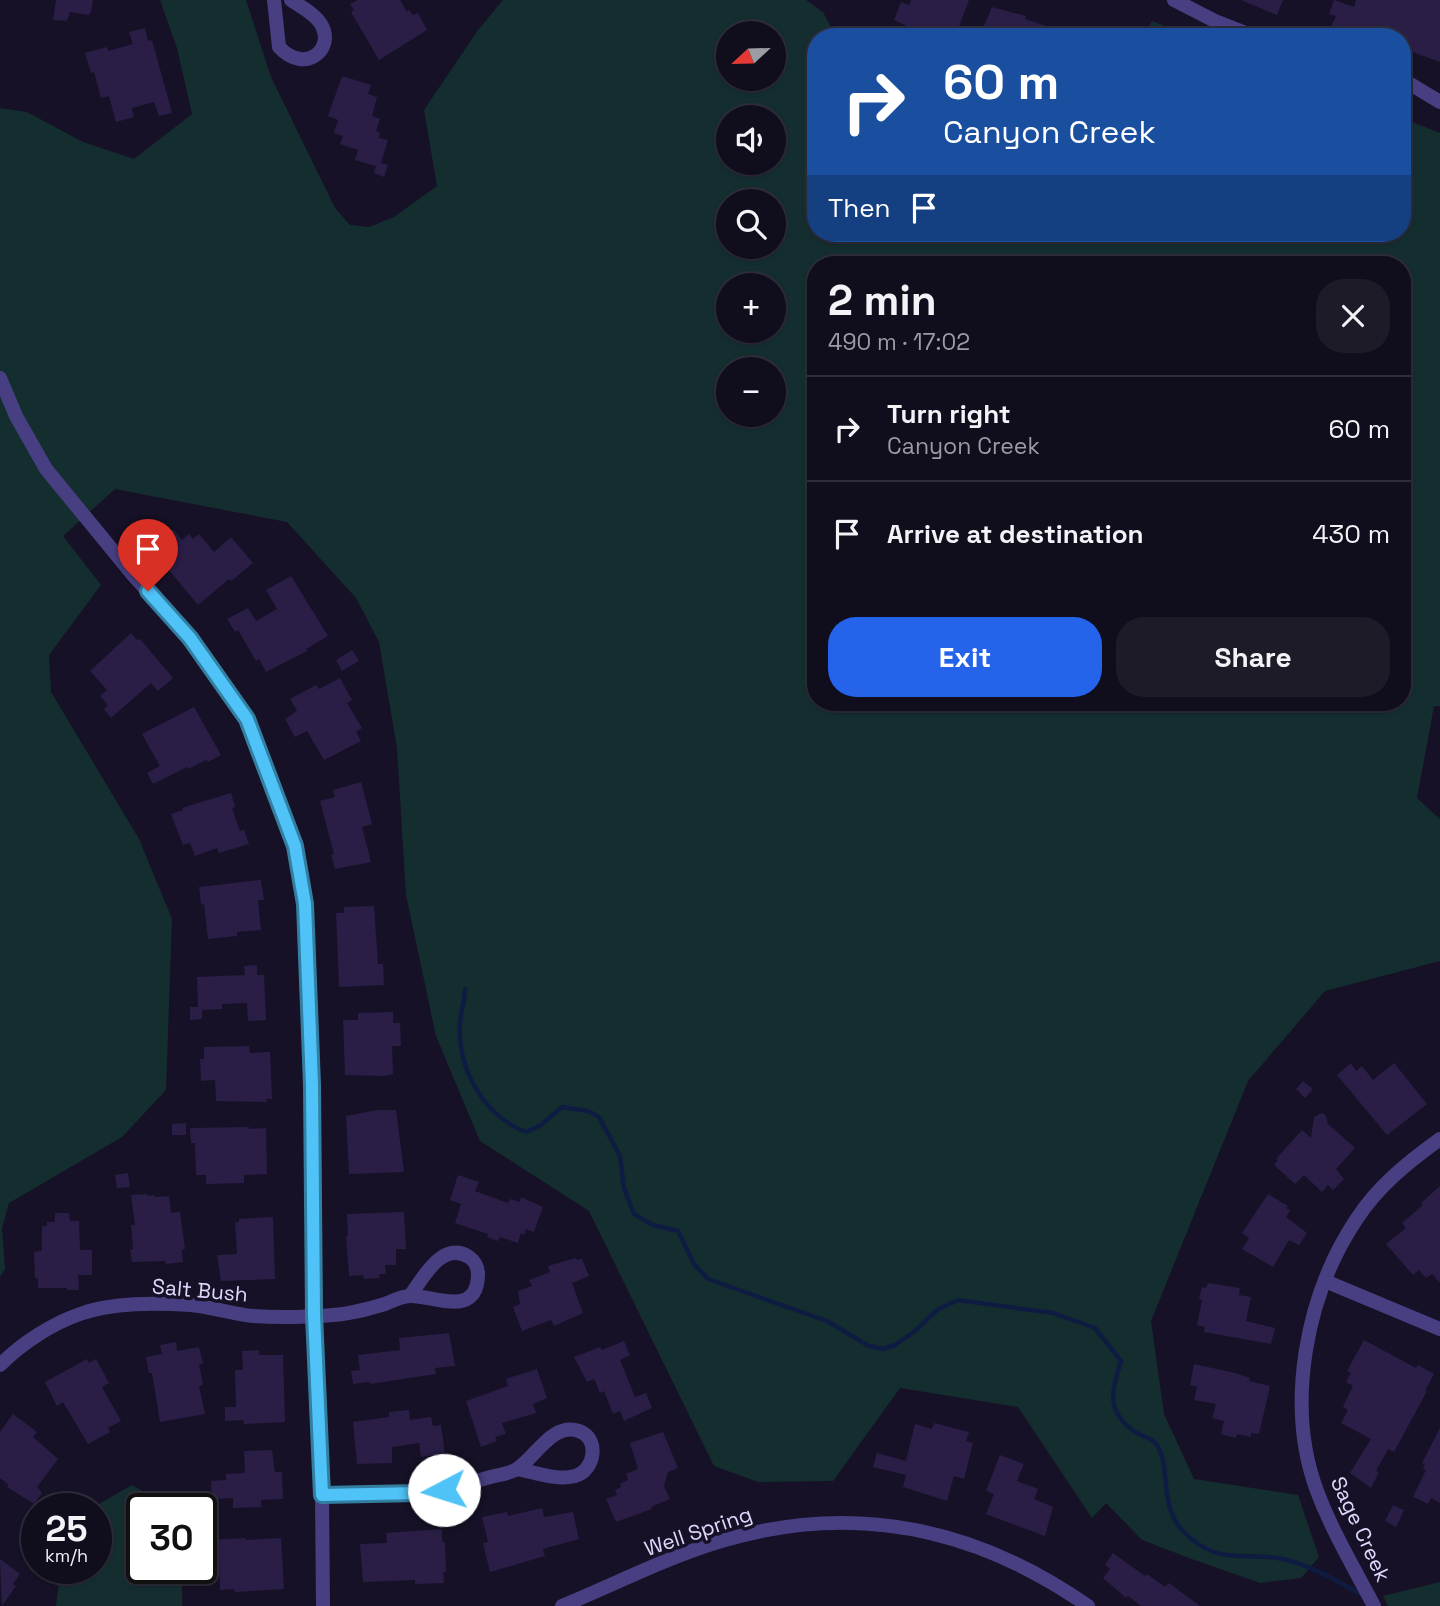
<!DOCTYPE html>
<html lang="en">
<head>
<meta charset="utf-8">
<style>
	:root { --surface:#100d1c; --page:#1e1b29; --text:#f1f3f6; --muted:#9c9ca3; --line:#302d3b; --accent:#2563eb }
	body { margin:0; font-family:"Space Grotesk",sans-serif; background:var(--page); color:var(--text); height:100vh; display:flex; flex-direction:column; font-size:26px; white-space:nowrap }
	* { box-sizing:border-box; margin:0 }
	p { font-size:23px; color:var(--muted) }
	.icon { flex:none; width:38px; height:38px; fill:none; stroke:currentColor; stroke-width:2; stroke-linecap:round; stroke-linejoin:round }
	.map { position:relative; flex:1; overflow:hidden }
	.side { position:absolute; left:807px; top:256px; width:604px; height:455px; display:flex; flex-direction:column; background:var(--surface); border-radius:28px; box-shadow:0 2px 5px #0004,0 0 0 2px var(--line) }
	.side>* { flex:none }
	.top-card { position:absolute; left:807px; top:28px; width:604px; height:214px; border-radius:28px; box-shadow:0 2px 5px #0004,0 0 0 2px var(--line); background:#1a4fa0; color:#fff; overflow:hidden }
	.needle { width:46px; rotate:248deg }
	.tools { position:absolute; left:716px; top:21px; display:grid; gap:14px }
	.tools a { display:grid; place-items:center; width:70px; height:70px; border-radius:50%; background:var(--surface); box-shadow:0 2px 5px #0004,0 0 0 2px var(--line); font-size:35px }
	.speed { position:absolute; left:21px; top:1493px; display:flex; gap:14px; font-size:35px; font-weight:700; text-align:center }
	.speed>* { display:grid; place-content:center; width:91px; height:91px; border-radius:50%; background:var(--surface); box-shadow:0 2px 5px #0004,0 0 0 2px var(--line); line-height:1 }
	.speed small { font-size:18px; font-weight:400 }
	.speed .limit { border:4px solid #111; border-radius:10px; background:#fff; color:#111 }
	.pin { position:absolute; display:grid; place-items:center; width:60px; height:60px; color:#fff; margin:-72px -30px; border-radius:50% 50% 50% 0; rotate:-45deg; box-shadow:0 0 7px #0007 }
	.pin .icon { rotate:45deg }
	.me { position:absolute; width:77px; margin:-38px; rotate:265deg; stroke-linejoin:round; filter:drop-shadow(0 0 5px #0008) }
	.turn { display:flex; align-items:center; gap:24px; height:147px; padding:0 21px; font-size:32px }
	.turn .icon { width:91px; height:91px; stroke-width:2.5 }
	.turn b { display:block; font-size:49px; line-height:60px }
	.then { display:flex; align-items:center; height:66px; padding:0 21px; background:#0003; gap:14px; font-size:26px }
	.round { display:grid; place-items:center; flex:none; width:74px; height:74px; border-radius:28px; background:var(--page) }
	.summary { display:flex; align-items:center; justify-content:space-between; height:119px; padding:0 21px }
	h1 { font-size:42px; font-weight:600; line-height:52px }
	.button { display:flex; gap:14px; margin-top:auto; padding:14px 21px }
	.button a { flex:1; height:80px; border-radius:28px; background:var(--accent); color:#fff; font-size:28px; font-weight:600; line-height:80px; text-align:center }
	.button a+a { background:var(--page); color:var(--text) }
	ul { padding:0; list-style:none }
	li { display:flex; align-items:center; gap:21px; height:105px; padding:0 21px; border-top:2px solid var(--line) }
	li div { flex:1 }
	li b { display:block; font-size:26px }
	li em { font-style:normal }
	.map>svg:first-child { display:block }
</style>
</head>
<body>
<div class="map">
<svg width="1440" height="1606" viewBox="0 0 1440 1606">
	<rect width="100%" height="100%" fill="#161126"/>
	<g fill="#142e30" fill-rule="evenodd">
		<path d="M160,0H246L271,77L335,208L350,225L369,227L394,217L437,186L424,110L478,30L503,0H806L823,12L836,37H816V233H1402V118L1440,133V706H1434L1417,798L1440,819V961L1325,991L1248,1081L1151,1321L1164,1414L1194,1479L1298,1495L1319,1557L1301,1578L1260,1583L1189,1558L1142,1540L1106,1503L1092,1518L1018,1407L900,1388L833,1481L758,1482L714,1466L589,1211L480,1141L436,1036L406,895L397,748L379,642L356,598L287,522L115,489L63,536L101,585L49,655L51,692L139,839L172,919L166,1090L122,1137L9,1203L2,1229L5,1269L0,1277V108L27,112L83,142L134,159L192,114L177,48ZM728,33H774V79H728ZM728,117H774V163H728ZM728,201H774V247H728ZM816,264H1402V702H816ZM728,285H774V331H728ZM728,369H774V415H728Z"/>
		<path d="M1152,21L1193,37H1143Z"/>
		<path d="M132,1485L161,1502L164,1508H142V1568H182V1606H56L61,1568H96V1508H92Z"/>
		<path d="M1440,1582V1606H1388L1383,1596Z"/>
	</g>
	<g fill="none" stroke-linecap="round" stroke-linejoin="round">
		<path stroke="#0e1c42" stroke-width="4.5" d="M465,989C465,1000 461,1011 460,1022C457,1068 482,1115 526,1132L541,1125L562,1107L588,1111L599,1117L620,1156L624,1188L634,1214L653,1225L678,1231L694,1264L708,1279L827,1321L869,1346L883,1349L895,1345L915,1331L937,1310L958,1300L1053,1313L1095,1328L1121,1361C1112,1391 1105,1411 1135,1432C1141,1436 1149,1437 1154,1442C1173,1460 1157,1505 1183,1531C1215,1564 1237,1553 1277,1558C1306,1562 1339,1582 1364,1596"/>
	</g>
	<g fill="#2a1e46">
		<path d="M56,0H93L91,12L89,15L70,12L67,21L53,20Z"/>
		<path d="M358,0H400L407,12L409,10L413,15L418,13L427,30L379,60L351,12L354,10L350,4Z"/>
		<path d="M911,0H969L955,37H903L907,26L894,20L901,2L909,5Z"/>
		<path d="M1241,0H1283L1277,15Z"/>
		<path d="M1334,0L1354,7L1356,0H1440V62L1402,48V37H1364L1331,27L1336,16L1329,14Z"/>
		<path d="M992,7L1026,16L1025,19L1046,26L1043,37H979Z"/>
		<path d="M145,28L148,41L152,40L172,113L159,116L154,102L132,108L134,117L116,122L109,96L101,98L94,72L91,73L85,53L107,47L108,51L133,44L129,32Z"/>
		<path d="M342,76L371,85L368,94L377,97L372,116L380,119L376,131L380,133L379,138L388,140L381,163L388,165L384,177L374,173L376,166L355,160L358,150L340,144L343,136L334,133L338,120L328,116Z"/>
		<path d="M150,525L154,529L157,526L165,536L173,529L182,540L189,534L193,539L199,534L214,552L231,537L253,563L231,581L229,579L198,605L139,534Z"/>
		<path d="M291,576L328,636L306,649L307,651L266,672L259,659L256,661L238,630L235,632L227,619L248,608L256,621L277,609L266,590Z"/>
		<path d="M131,633L137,640L140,639L173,678L158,691L151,683L111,718L104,709L108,705L100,696L107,690L90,671Z"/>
		<path d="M352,650L359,661L342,671L336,660Z"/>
		<path d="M340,678L352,700L347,703L362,728L356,732L361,741L324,760L307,731L295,737L285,719L297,711L290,699L316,685L319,689Z"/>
		<path d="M194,707L221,755L208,762L206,760L188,769L187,767L153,784L147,773L160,766L142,734Z"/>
		<path d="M361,782L372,824L362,827L371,862L335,869L331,855L334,854L320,801L335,797L333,790Z"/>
		<path d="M231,793L235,807L232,808L240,831L244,830L249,844L219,853L217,848L195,856L190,843L183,845L171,814L183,810L182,808Z"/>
		<path d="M261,880L264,900H258L261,930L237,932V936L208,939L204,904L201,905L199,887Z"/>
		<path d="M374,906L378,964H383L384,985L339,987L336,913H344V907Z"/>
		<path d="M257,965V975H264L266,1020L248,1021L247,1003L222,1004V1009L202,1010V1019L190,1020V1007H198L197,977L245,975L244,966Z"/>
		<path d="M393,1012V1023H400L401,1046H392L393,1074L384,1076L345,1075L343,1020H358V1013Z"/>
		<path d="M249,1046L250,1053L270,1052L272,1099H266L267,1102L216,1101L215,1080L201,1081L200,1059H204V1047Z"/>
		<path d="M1351,1063L1356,1071L1362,1066L1373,1080L1394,1063L1427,1104L1387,1135L1337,1075Z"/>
		<path d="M1303,1081L1313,1089L1305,1098L1296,1089Z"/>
		<path d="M378,1110H396L404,1172L349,1174L346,1116Z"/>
		<path d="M1322,1113L1326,1116L1328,1124L1355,1148L1336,1169L1344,1179L1333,1190L1328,1185L1322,1192L1304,1175L1295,1184L1274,1165L1278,1160L1276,1159L1302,1130L1311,1138L1314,1117Z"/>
		<path d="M186,1123V1135H172V1124Z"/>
		<path d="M249,1127V1129L266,1128L267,1174L244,1175V1183L206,1184V1175H196L195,1147V1143H191L190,1128Z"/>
		<path d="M128,1173L130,1187L117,1188L115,1175Z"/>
		<path d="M458,1175L479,1182L475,1191L508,1203L510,1199L520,1202L521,1197L543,1207L534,1232L526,1229L524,1235L521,1233L518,1243L500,1237L498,1241L487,1237L488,1234L455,1223L461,1204L450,1200Z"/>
		<path d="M1440,1186V1283L1432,1274L1426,1278L1419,1270L1413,1275L1386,1244L1406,1228L1402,1223L1423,1205L1421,1203Z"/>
		<path d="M147,1194L148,1196L154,1195L155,1197L169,1196L171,1213L180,1212L185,1249L182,1250L183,1262L166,1264L165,1261L132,1262L130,1250L133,1249L131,1225H135L131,1195Z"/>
		<path d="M1268,1194L1288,1206L1286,1208L1290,1210L1286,1217L1307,1233L1299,1245L1289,1240L1273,1267L1242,1249L1249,1238L1242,1233Z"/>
		<path d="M404,1212L406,1249H396V1265H385L386,1274H379L380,1278L364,1279L363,1275L349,1276L346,1236H348L347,1214Z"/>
		<path d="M55,1213H69L70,1221H79L80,1250H92V1275H78L79,1290H67V1288H38V1278H35L34,1252L42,1251V1226H47V1222H55Z"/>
		<path d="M273,1217L275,1279L221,1281L217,1255L237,1254L235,1222H239V1219Z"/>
		<path d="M576,1258L577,1260L582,1259L589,1276L572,1283L583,1313L554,1326L551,1320L522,1331L513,1307L520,1304L518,1291L532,1286L529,1280L550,1272L548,1266Z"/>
		<path d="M1208,1283L1240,1288L1239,1295L1251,1297L1246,1321L1275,1328L1271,1344L1204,1332L1205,1327L1197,1325L1202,1300L1199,1299L1202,1287L1206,1288Z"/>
		<path d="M449,1333L455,1366L435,1368L436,1374L370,1384L369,1382L353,1384L351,1371L360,1370L358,1355L400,1350L399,1338Z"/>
		<path d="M1364,1340L1416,1368L1418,1365L1434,1374L1425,1391H1427L1394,1452L1388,1449L1376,1471L1379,1472L1371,1488L1350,1473L1371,1439L1341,1423L1348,1410L1343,1407L1353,1386L1346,1382L1351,1373L1347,1371Z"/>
		<path d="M624,1341L630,1355L620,1360L635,1397L646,1393L652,1408L624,1421L620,1411L613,1414L604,1391L600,1393L594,1379L587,1382L574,1357L600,1347L602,1350Z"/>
		<path d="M176,1342L177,1351L199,1347L203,1364H199L203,1385L199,1386L205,1414L160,1422L152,1373H149L146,1357L162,1354L160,1345Z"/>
		<path d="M259,1350V1355H283L285,1422L244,1424L243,1420L225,1421V1407H236L235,1370H243L242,1351Z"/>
		<path d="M87,1359L89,1363L96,1359L109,1383L102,1387L121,1421L108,1428L110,1432L88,1444L63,1402L57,1406L45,1382Z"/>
		<path d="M1194,1364L1235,1373L1250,1378L1249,1381L1270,1386L1259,1434L1251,1433V1437L1237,1434L1236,1438L1221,1434L1224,1421L1212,1418L1216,1404L1194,1400L1197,1387L1190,1385Z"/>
		<path d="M537,1369L547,1398L533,1404L536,1413L502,1423L506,1434L495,1437L497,1441L481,1447L466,1401L508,1386L506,1379Z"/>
		<path d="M409,1410L410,1420L431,1417L433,1426L441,1425L445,1454L421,1457L419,1443L392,1447V1463L357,1464L353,1422L389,1417V1412Z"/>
		<path d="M13,1414L37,1432L33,1437L58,1459L37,1487L42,1493L34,1504L7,1487L9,1485L0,1478V1432Z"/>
		<path d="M934,1423L969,1432L966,1441L973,1443L964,1479L954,1476L947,1501L903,1487L906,1475L873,1467L877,1453L906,1461L915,1424L932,1429Z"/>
		<path d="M1440,1428V1503L1431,1498L1428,1504L1413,1497L1426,1470L1423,1468L1425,1464L1422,1463Z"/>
		<path d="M663,1432L678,1468L668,1472L664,1486L670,1499L651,1507L652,1509L616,1522L606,1499L617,1495L615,1490L621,1487L620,1484L628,1480L626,1474L638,1469L630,1443Z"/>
		<path d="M272,1450L275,1472H282L283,1499L261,1500V1507L233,1508V1498L212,1499L211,1481L226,1480V1474L245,1473L244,1451Z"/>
		<path d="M1000,1455L1024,1464L1017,1481L1038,1489L1034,1499L1053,1507L1045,1536L986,1514L994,1494L986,1491Z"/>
		<path d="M1393,1505L1404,1510L1396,1527L1385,1521Z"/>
		<path d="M542,1508L544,1517L573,1512L579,1539L543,1549L545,1556L490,1572L483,1543L488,1542L482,1517L507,1512L508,1516Z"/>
		<path d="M442,1529V1542H445L446,1572H443L444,1583L415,1584V1580L363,1582L360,1544L387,1543L386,1533Z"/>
		<path d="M246,1538V1540L281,1538L284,1589L235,1592L234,1589L220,1590L219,1562H210L209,1540Z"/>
		<path d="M1113,1553L1145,1576L1147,1574L1165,1587L1169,1583L1200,1606H1141L1128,1596L1126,1598L1103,1578L1110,1569L1105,1565Z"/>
		<path d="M0,1559L20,1574L13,1584L16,1586L2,1606Z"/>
	</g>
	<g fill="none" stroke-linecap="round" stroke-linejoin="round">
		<g stroke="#483f82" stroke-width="14">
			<path d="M274,0L279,47C305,75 336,49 321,24C314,13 301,7 291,0"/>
			<path d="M1174,0L1215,21L1256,37"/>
			<path d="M1402,79L1440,102"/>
			<path d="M0,378L16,416L46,469L133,575L190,638L247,719L295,846L305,904L312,1085L314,1315L322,1495L323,1606"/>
			<path d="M1325,1281L1440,1329"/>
			<path d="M0,1365C21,1344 51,1324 80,1314C113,1302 156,1303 191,1305C212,1307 232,1314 253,1316C279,1318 307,1317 333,1315C351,1314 368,1309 385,1304C392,1301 402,1296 410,1296C433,1295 477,1319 478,1275C478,1268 475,1261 469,1257C442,1240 423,1278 410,1296"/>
			<path d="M322,1495C362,1494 406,1498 445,1489C459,1487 473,1482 487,1478C496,1475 509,1474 517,1469C536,1457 552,1422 579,1431C600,1438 595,1471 575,1476C557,1481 535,1472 517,1469"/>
			<path d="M562,1606C616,1584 669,1556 725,1540C856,1502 978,1529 1088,1606"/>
			<path d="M1374,1606C1354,1568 1332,1531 1317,1491C1285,1405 1306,1295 1356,1220C1377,1187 1408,1162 1440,1139"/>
		</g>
	</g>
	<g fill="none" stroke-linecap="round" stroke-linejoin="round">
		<g stroke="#337fa1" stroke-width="18">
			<path id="route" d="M148,591L190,638L247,719L295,846L305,904L312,1085L314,1315L322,1495L418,1493L444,1490"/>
		</g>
		<use href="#route" stroke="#4fc3f7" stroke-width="12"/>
	</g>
	<g text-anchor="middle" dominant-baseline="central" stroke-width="7" stroke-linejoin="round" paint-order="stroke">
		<g font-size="21" fill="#e0d8fd" stroke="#161126">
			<text transform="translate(200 1290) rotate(5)">Salt Bush</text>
			<text transform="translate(1361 1529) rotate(65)">Sage Creek</text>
			<text transform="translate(698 1531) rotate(-19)">Well Spring</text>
		</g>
	</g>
</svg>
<div class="tools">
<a><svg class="needle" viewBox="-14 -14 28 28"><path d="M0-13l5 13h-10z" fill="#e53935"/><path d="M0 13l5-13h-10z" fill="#9c9ca3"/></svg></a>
<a><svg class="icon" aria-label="sound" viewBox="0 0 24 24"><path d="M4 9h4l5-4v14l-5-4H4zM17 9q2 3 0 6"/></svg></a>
<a><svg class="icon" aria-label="search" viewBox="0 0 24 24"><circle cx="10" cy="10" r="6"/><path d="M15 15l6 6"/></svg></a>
<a>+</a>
<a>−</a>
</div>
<div class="speed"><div>25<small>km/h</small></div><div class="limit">30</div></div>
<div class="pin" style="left:148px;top:591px;background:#d93025"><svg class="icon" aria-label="arrive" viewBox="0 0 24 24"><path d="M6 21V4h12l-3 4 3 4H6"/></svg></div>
<svg class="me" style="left:444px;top:1490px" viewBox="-20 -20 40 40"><circle r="19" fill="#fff"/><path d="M0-13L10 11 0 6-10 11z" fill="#4fc3f7"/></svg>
<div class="top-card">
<div class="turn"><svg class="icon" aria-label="right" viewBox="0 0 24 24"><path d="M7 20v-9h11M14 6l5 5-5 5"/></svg><div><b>60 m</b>Canyon Creek</div></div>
<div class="then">Then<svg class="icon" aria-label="arrive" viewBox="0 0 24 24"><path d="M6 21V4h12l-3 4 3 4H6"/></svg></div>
</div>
<section class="side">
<div class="summary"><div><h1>2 min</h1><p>490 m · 17:02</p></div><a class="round"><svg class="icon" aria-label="close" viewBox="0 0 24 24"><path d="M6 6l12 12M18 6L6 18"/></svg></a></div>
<ul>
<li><svg class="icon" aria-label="right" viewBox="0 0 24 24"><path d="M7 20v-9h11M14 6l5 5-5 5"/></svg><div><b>Turn right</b><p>Canyon Creek</p></div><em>60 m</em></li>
<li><svg class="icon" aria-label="arrive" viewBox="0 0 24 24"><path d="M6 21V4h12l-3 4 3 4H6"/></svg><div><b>Arrive at destination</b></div><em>430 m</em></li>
</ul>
<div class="button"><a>Exit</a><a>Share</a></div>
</section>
</div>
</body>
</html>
